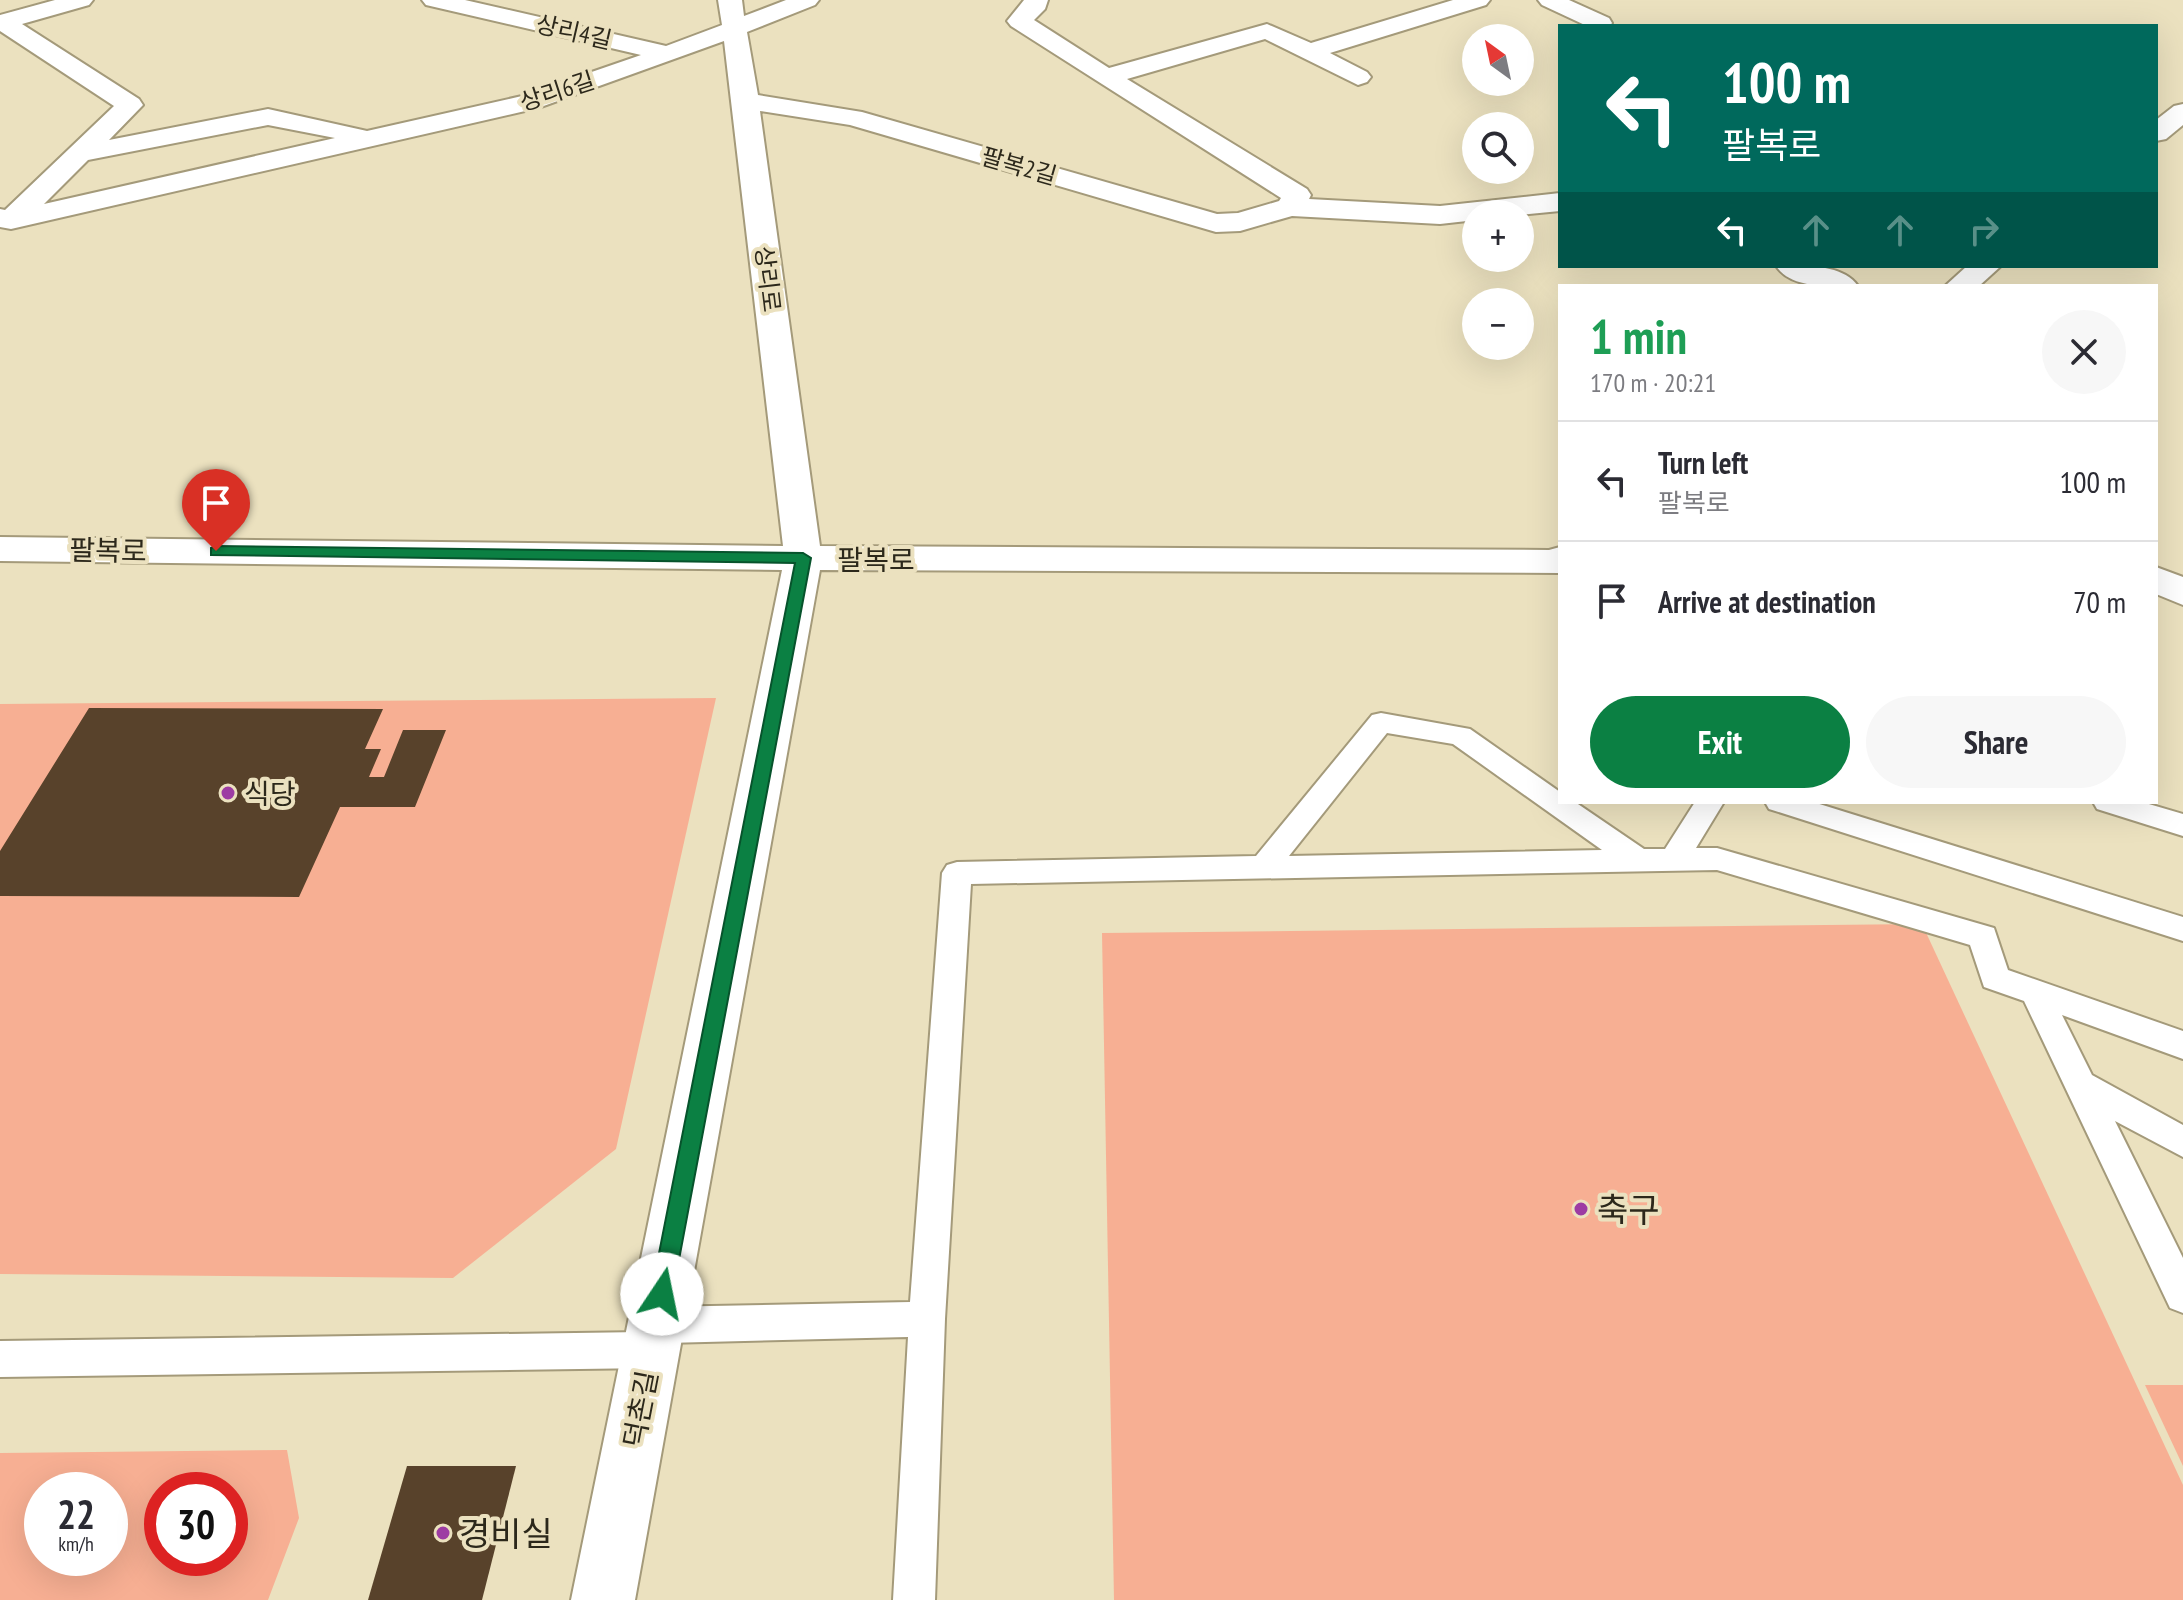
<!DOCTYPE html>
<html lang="en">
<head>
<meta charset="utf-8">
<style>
	:root { --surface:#fff; --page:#f7f7f7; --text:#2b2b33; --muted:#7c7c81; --line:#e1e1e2; --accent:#0b8043 }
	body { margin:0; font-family:"PT Sans Narrow","Noto Sans KR",sans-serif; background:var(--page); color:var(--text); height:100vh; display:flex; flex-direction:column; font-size:30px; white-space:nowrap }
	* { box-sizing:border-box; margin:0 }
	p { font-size:26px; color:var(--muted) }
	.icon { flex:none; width:44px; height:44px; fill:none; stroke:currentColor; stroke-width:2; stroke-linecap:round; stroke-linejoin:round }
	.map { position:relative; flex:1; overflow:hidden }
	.details { position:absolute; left:1558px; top:284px; width:600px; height:520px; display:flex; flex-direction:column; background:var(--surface); border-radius:0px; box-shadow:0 8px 32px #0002 }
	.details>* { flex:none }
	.hud { position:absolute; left:1558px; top:24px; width:600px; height:244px; border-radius:0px; box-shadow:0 8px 32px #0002; background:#00695c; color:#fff; overflow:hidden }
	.needle { width:52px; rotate:327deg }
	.fabs { position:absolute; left:1462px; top:24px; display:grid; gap:16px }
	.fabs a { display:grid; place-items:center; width:72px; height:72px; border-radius:50%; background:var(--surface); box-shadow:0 8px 32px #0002; font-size:40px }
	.speed { position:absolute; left:24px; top:1472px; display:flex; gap:16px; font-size:40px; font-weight:700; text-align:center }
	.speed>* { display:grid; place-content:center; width:104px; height:104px; border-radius:50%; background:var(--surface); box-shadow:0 8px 32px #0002; line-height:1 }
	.speed small { font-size:20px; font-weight:400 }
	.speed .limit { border:12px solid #d22; background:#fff; color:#111 }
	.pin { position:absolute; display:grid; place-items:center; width:68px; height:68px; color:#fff; margin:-82px -34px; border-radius:50% 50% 50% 0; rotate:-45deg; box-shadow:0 0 8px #0007 }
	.pin .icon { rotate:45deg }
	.me { position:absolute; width:88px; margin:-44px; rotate:11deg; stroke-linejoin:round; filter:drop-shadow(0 0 6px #0008) }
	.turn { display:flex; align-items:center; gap:28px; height:168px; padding:0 32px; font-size:36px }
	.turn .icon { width:104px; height:104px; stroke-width:2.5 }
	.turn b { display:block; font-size:56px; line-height:68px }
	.lanes { display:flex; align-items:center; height:76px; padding:0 32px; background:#0003; justify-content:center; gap:40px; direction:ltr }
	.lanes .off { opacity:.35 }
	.round { display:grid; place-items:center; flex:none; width:84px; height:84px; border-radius:42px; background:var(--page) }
	.headline { display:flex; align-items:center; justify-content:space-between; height:136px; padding:0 32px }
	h1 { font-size:48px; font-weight:700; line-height:60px; color:#1e9e55 }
	.action { display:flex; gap:16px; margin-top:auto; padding:16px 32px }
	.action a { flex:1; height:92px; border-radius:48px; background:var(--accent); color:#fff; font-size:32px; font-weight:700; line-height:92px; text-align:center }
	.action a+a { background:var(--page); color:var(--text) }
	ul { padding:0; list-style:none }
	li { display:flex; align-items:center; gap:24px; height:120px; padding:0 32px; border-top:2px solid var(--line) }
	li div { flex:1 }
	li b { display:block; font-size:30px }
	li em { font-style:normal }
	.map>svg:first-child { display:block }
</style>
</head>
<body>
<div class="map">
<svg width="2183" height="1600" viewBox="0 0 2183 1600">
	<rect width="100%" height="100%" fill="#ebe1bf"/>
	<g fill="#f7af93" fill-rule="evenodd">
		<path d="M716,698L616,1149L453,1278L0,1274V704Z"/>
		<path d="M1922,924L2183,1485V1600H1114L1102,933Z"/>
		<path d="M2145,1385H2183V1466Z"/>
		<path d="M287,1450L299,1518L268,1600H0V1453ZM42,1490H110V1558H42ZM162,1490H230V1558H162Z"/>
	</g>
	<g fill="#58422b">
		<path d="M89,708L383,709L365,749H381L369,777H384L403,730H446L415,807H340L299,897L0,896V851Z"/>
		<path d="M407,1466H516L482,1600H368Z"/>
	</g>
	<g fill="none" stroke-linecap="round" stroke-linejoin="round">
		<g stroke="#a49a7a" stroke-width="4">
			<g id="lane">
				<path d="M1381,713L1470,729L1560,792V802H1575L1644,849H1665L1695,802H1724L1696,848H1717L1994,928L2008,970L2183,1031V1059L2062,1015L2092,1075L2183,1125V1157L2115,1121L2183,1258V1313L2170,1308L2024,1001L1984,987L1970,945L1717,870L971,884L945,1319L935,1600H893L908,1337L666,1343L669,1350L664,1363L651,1368L0,1377V1341L642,1332L639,1325L644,1312L657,1307L910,1302L942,873L947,865L957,862L1256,856L1372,715ZM1387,733L1453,744L1602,850L1289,856Z"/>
				<path d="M1765,802H1813L2183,917V941L1769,809Z"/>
				<path d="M2093,802H2142L2183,814V836L2097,809Z"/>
			</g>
		</g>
		<g stroke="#a49a7a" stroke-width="4">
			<g id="street">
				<path d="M55,0H93L89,5L22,24L139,99L143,105L109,140L268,109L367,131L522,96L641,55L426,5L422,0H465L666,46L722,25L718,0H742L744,16L786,0H819L815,5L747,32L758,95L862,112L1217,214L1238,213L1279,201L1281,198L1011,26L1007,21L1024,0H1048L1045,9L1034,20L1109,68L1267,24L1311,43L1453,0H1490L1486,5L1330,53L1367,72L1371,77L1367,82L1358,85L1265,39L1127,79L1307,189L1311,195L1309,199L1440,206L1560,193V211L1520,215L1476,214V220L1440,224L1292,216L1240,231L1216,232L850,125L760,111L820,546L1549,550L1560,547V573L820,570L635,1600H571L782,570L0,561V537L783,546L724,41L538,108L11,229L0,227V209L5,210L114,106L0,31V15ZM268,125L335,138L44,204L88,160Z"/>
				<path d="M1538,0H1569L1609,18L1612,23L1610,26H1587L1542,5Z"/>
				<path d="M2183,104V125L2166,139L2156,141V120L2174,106Z"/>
				<path d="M1776,266C1801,266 1842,263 1858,286C1833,286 1792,290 1776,266Z"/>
				<path d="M1967,266H2001L1979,286H1945Z"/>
				<path d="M2156,567L2183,577V605L2156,594Z"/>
			</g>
		</g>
		<use href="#lane" fill="#fff" fill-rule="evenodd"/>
		<use href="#street" fill="#fff" fill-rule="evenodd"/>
	</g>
	<path fill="#0b8043" stroke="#07532c" stroke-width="2" d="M216,546L803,553L811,558L671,1302L662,1305L654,1302L651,1294L795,563L211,555V548Z"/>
	<g fill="#9d3ca3" stroke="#ebe1bf" stroke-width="3">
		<circle cx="228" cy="793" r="8"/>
		<circle cx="1581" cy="1209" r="8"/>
		<circle cx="443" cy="1533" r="8"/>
	</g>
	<g text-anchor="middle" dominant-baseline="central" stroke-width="8" stroke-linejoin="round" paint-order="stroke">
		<g font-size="24" fill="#2c281b" stroke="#ebe1bf">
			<text transform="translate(574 32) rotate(13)">상리4길</text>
			<text transform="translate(557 91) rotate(-18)">상리6길</text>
			<text transform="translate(1019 166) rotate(16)">팔복2길</text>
			<text transform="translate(768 279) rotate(83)">상리로</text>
		</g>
		<g font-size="28" fill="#2c281b" stroke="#ebe1bf">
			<text transform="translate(108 550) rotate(1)">팔복로</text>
			<text x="876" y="559">팔복로</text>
			<text transform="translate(640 1409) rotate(-79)">덕촌길</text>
		</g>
		<g font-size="28" fill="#2c281b" stroke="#ebe1bf" text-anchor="start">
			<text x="244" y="793">식당</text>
		</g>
		<g font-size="34" fill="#2c281b" stroke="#ebe1bf" text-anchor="start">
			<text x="1597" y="1209">축구</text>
			<text x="459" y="1533">경비실</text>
		</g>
	</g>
</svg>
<div class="fabs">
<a><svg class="needle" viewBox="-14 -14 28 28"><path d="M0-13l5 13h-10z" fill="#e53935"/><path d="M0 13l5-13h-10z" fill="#7c7c81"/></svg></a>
<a><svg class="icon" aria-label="search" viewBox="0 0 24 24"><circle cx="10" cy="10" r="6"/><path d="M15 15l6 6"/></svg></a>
<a>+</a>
<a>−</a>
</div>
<div class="speed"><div>22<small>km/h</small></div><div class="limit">30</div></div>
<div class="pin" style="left:216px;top:551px;background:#d93025"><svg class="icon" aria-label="arrive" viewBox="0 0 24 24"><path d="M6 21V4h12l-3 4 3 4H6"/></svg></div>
<svg class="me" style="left:662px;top:1294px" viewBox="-20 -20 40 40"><circle r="19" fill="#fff"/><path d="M0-13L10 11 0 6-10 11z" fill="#0b8043"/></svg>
<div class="hud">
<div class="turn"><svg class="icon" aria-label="left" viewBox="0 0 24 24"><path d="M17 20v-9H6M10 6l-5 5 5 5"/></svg><div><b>100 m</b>팔복로</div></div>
<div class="lanes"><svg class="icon" aria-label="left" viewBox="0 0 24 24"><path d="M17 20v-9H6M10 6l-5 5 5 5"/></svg><svg class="icon off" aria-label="ahead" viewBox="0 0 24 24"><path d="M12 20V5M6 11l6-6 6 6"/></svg><svg class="icon off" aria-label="ahead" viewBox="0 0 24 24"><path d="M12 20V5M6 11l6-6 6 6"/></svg><svg class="icon off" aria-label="right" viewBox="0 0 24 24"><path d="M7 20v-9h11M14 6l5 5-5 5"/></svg></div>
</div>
<section class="details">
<div class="headline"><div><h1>1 min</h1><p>170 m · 20:21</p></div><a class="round"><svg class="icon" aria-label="close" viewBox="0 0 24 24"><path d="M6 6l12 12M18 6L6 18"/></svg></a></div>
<ul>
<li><svg class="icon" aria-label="left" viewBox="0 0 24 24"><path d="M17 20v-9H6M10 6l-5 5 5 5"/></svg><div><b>Turn left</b><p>팔복로</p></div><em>100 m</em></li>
<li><svg class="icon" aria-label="arrive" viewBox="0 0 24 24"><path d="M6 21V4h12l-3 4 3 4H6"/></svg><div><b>Arrive at destination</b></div><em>70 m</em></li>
</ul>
<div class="action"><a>Exit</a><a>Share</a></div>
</section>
</div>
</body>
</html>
